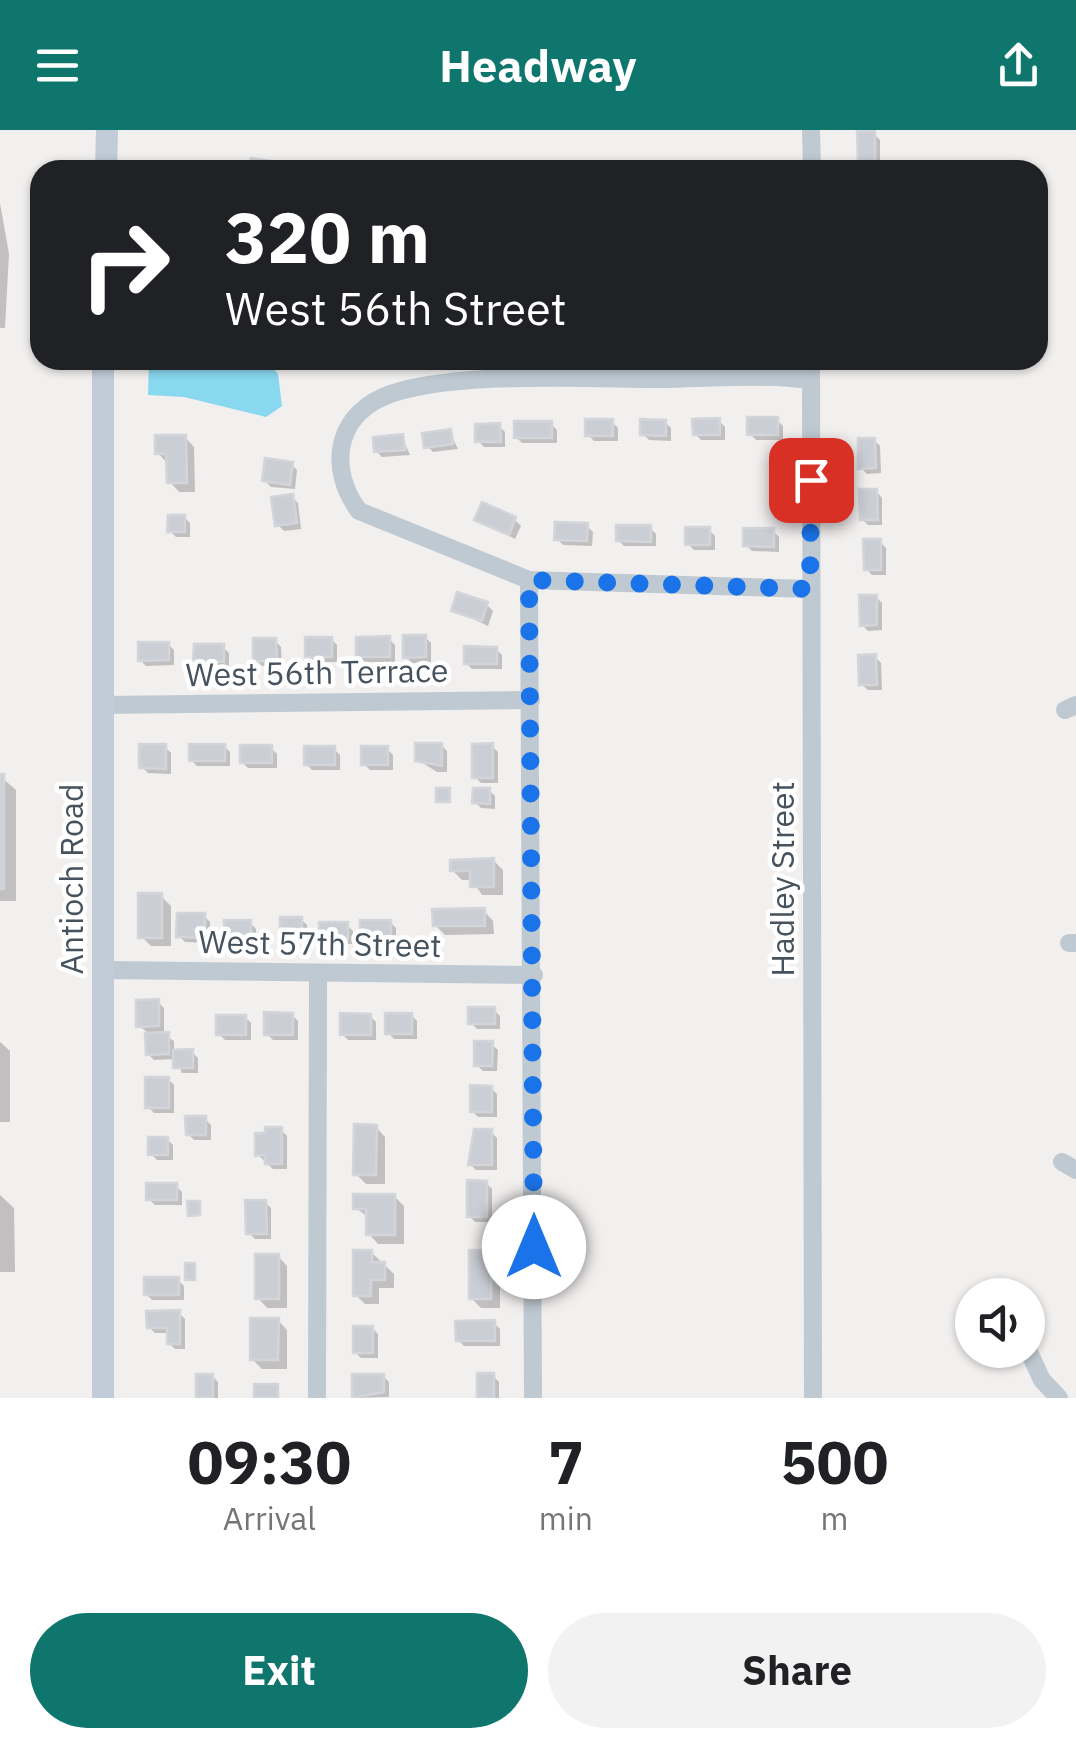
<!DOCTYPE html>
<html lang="en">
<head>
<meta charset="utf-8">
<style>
	:root { --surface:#fff; --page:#f2f2f2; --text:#202124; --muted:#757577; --accent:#0f766e }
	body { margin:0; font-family:"IBM Plex Sans",sans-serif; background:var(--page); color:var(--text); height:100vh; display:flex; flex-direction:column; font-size:38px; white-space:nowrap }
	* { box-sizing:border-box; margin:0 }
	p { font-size:32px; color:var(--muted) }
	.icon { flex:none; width:55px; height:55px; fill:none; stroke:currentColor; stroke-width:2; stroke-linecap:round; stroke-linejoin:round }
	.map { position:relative; height:1268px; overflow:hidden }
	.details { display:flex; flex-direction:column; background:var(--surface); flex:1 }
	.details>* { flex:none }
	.guide { position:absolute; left:30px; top:30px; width:1018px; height:210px; border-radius:30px; box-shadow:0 2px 8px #0004; background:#202124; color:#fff; overflow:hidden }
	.tools { position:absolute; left:955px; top:1148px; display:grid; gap:20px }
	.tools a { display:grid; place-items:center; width:90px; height:90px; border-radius:50%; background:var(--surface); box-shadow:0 2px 8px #0004; font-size:50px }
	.pin { position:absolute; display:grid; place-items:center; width:85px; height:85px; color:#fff; margin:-42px; border-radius:20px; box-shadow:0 5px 15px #0006 }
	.me { position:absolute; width:110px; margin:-55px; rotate:0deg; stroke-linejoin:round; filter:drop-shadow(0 0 8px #0008) }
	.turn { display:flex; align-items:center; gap:35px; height:210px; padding:0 30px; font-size:45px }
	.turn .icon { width:130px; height:130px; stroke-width:2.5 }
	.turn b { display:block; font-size:70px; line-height:85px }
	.eta { display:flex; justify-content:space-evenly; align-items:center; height:170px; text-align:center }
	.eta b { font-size:60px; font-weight:700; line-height:70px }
	.cta { display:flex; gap:20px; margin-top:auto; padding:20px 30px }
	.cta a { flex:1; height:115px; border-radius:60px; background:var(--accent); color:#fff; font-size:40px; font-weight:700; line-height:115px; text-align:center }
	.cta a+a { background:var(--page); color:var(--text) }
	header { display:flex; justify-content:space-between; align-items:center; height:130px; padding:0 30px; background:var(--accent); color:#fff; font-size:45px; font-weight:700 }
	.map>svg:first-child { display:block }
</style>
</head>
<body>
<header><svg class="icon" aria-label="menu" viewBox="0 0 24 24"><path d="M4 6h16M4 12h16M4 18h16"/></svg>Headway<svg class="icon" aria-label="share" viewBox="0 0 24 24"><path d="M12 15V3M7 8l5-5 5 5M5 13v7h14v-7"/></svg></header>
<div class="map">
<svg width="1076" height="1268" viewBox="0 0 1076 1268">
	<rect width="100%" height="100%" fill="#f2efef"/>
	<path fill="#88d8ef" d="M149,230H267L278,244L282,276L266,287L184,267L148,265Z"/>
	<g fill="#0003">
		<path d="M874,4L880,10V37H866L860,31Z"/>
		<path d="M0,73L9,124L5,198H0Z"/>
		<path d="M777,290L783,296V310H756L750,304Z"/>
		<path d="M719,291L725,297V310H701L695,304Z"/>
		<path d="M612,292L618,298V311H594L588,305Z"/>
		<path d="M665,292L671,298V311L649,310L643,304Z"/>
		<path d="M551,294L557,300V313H522L516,307Z"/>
		<path d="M499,296L505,302V317H484L478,311Z"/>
		<path d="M450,302L458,319L433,322L427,316Z"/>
		<path d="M185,307L194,317L195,362H179L170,352L167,333L158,323Z"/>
		<path d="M402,307L410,325L382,327L376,321Z"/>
		<path d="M874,310L880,316L881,343L867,344L861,338Z"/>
		<path d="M291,334L297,340L295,359L271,357L265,351Z"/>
		<path d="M876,361L882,368V395H868L862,389Z"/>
		<path d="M292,367L298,373L301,399L284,401L278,395Z"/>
		<path d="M184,387L190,393V407H176L170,401Z"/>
		<path d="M477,389L515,390L521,396L515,409Z"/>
		<path d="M587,396L593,402L592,416L563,415L557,409Z"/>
		<path d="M650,398L656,404V416H624L618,410Z"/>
		<path d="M709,400L715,406V420H694L688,414Z"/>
		<path d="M773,401L779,407V422L752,421L746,415Z"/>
		<path d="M880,412L886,418V445H872L866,439Z"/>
		<path d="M876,467L882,473V500L868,501L862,495Z"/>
		<path d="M487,475L493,481L488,496L454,480Z"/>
		<path d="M425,507L431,513V532L412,533L406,527Z"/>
		<path d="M331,509L337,515V532H313L307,526Z"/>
		<path d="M389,509L395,515V532H365L359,526Z"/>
		<path d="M275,511L281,517L282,536H262L256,530Z"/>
		<path d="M168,514L174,520V535L146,536L140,530Z"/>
		<path d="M223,517L229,523V537L202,536L196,530Z"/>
		<path d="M496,519L502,525V539H472L466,533Z"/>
		<path d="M875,527L881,533L882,560H868L861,554Z"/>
		<path d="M441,615L447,621V642H437L418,630Z"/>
		<path d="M224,616L230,622V636H197L191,630Z"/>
		<path d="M492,616L498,622V653H481L475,647Z"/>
		<path d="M165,617L171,623V644L148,643L142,637Z"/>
		<path d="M271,618L277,624V638H248L242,632Z"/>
		<path d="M334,619L340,625V640H312L306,634Z"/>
		<path d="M387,619L393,625V640H370L364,634Z"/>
		<path d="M0,646L16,660V771H0Z"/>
		<path d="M489,660L495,666V679L481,678L475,672Z"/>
		<path d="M493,730L503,740V765H482L472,750H462L452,740Z"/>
		<path d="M161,766L171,776V816H151L141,806Z"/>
		<path d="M484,781L493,791L494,804L445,805L435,795Z"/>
		<path d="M204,786L210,792V813L185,812L179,806Z"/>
		<path d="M301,789L307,795V810H288L282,804Z"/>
		<path d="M390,792L396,798V812H369L363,806Z"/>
		<path d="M250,793L256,799V813H233L227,807Z"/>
		<path d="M347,795L353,801V814H327L321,808Z"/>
		<path d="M158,872L164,878V905L174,911V922H192L198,928V943H182L176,929L154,930L148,924L147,902L139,896Z"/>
		<path d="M494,880L500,886V899H477L471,893Z"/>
		<path d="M292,885L298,891V910H273L267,904Z"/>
		<path d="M411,885L417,891V909H394L388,903Z"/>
		<path d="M370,886L376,892V910H348L342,904Z"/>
		<path d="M245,887L251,893V910H225L219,904Z"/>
		<path d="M0,912L10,921V992H0Z"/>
		<path d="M491,914L498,920L497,941H483L477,935Z"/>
		<path d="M168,949L174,955V983H154L148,977Z"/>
		<path d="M491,958L497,964V987H478L472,981Z"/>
		<path d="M205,989L211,995V1010H194L188,1004Z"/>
		<path d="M376,997L385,1007V1054H366L356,1044Z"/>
		<path d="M281,1000L287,1006V1039H273L258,1025Z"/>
		<path d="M491,1002L497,1008V1040H476L470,1034Z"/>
		<path d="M167,1009L173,1015V1030H157L151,1024Z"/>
		<path d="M486,1053L492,1059V1092H475L469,1086Z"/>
		<path d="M176,1056L182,1062V1075H155L149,1069Z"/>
		<path d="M0,1065L14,1078L15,1142H0Z"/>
		<path d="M394,1066L404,1076V1114H378L369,1104V1088L356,1078Z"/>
		<path d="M265,1072L271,1078V1109H255L249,1103Z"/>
		<path d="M371,1122L394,1144V1158H379V1174H365L356,1165Z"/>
		<path d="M491,1123L500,1132V1178H481L471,1168Z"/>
		<path d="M278,1126L287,1136V1178H267L258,1168Z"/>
		<path d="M178,1150L184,1156V1170H152L146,1164Z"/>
		<path d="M179,1183L185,1189V1219H175L169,1213V1203H155L149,1197Z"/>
		<path d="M278,1190L287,1200V1239H262L252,1229Z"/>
		<path d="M494,1193L500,1199V1216H464L458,1210Z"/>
		<path d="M372,1198L378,1204V1228H361L355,1222Z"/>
		<path d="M198,1246H212L218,1252V1268H199Z"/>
		<path d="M355,1246H383L389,1252V1267L355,1268Z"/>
		<path d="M480,1246H493L499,1252V1268H479Z"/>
	</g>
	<g fill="#cbced4" stroke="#d3d5db" stroke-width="2.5">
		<path d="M857,1H875V32H858Z"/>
		<path d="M251,28L298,35L297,40H249Z"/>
		<rect x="707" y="35" width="32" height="5"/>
		<rect x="747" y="287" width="31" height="18"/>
		<path d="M720,288V305H693L692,289Z"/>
		<rect x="585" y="289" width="28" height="17"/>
		<path d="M640,289L666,290V306L640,305Z"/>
		<rect x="514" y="291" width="38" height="17"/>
		<path d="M500,293L501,312H475V294Z"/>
		<path d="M451,299L453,314L424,318L422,303Z"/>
		<path d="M403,304L405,320L374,322L373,307Z"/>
		<path d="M155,305H186L187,353H167L166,324H155Z"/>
		<path d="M858,308H875L876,338L858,339Z"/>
		<path d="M265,328L293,332L290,355L262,351Z"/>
		<path d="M859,359H877L878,390H860Z"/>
		<path d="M293,364L297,393L275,396L271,367Z"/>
		<path d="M482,372L516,387L509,405L474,390Z"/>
		<path d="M168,385H185V402H167Z"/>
		<path d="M555,392L588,393L587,411L554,410Z"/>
		<path d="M616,395H651V412L616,411Z"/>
		<rect x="685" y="397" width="25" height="18"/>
		<path d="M743,398H774V417L743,416Z"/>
		<path d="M863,409H881V440H864Z"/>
		<path d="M457,462L488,472L482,491L451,481Z"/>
		<path d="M859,465H877V495L860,496Z"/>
		<path d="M403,505H426V527L403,528Z"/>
		<path d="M390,506V527H356V507Z"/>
		<rect x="305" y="507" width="27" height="20"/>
		<path d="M253,508H276L277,531H253Z"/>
		<path d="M138,512H169V530L138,531Z"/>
		<path d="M194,514H224V532L193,531Z"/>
		<path d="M464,516L497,517V534H464Z"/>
		<path d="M876,524L877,555H859L858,525Z"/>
		<path d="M415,613H442V636L415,631Z"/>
		<path d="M493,613V648H472V614Z"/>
		<path d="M139,614H166V639L139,638Z"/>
		<rect x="189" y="614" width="36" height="17"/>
		<rect x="240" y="615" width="32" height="18"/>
		<rect x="304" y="616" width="31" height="19"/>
		<rect x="361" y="616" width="27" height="19"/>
		<rect x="0" y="644" width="4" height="115"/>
		<rect x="436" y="658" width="14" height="14"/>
		<path d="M473,658H490V674L472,673Z"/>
		<path d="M494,728V757H470V741H450V730Z"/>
		<rect x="138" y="763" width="24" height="45"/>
		<path d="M485,778V796H433L432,779Z"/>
		<path d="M177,783H205V808L176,807Z"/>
		<rect x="280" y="787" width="22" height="18"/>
		<rect x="224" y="790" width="27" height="18"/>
		<rect x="360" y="790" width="31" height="17"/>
		<rect x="319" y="792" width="29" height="17"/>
		<path d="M159,869V896L136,897V870Z"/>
		<rect x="468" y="877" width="27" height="17"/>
		<path d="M264,882L293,883V905H264Z"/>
		<path d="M340,883L371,884V905H340Z"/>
		<rect x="385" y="883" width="27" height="21"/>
		<rect x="216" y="885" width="30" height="20"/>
		<path d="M169,902V924L146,925L145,903Z"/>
		<path d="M474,911H493L492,936H474Z"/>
		<path d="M193,919V938H173V920Z"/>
		<rect x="145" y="947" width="24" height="31"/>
		<path d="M470,955L492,956V982H470Z"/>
		<path d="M185,986H206V1005H186Z"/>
		<path d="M354,994L377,995L376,1045H353Z"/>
		<path d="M265,997H282V1034H265V1025L255,1026V1003H265Z"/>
		<path d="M474,999H492V1035H468Z"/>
		<rect x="148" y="1007" width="20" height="18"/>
		<path d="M467,1050L487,1051V1087H467Z"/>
		<rect x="146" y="1053" width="31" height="17"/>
		<path d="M353,1064H395V1105H366V1079H353Z"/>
		<path d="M245,1070H266L267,1104H246Z"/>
		<path d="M187,1071H200V1085L188,1086Z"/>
		<path d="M353,1120H372V1132H385V1150H371V1166H353Z"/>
		<path d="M469,1120H492L491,1169H469Z"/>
		<rect x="255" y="1124" width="24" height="45"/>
		<rect x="185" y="1133" width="10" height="17"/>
		<rect x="144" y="1147" width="35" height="18"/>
		<path d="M180,1180V1214H167V1198H147L146,1181Z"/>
		<path d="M250,1188H279L278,1230H250Z"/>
		<path d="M495,1190V1211H456L455,1191Z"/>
		<rect x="353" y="1196" width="20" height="27"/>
		<rect x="477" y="1243" width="17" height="25"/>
		<rect x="196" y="1244" width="17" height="24"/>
		<path d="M352,1244H384V1262L352,1268Z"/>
		<rect x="254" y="1254" width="24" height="14"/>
	</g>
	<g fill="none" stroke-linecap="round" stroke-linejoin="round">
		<g stroke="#bfc9d1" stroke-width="18">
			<path d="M811,0L812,40"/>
			<path d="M811,230L813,1268"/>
			<path d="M810,250C763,244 712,248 665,249C593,249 446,240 383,267C334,289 329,341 359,381L529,450L810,459"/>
			<path d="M529,450L533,1268"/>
			<path d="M103,575L531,570"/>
			<path d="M1065,580L1076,575"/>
			<path d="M1069,813H1076"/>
			<path d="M104,840L534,845"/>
			<path d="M1062,1032L1076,1040"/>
			<path d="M1029,1222L1042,1250L1059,1268"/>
			<path d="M317,1268L318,843"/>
		</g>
		<g stroke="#c1ccd8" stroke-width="22">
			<path d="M106,40L107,0"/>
			<path d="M103,1268V230"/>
		</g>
	</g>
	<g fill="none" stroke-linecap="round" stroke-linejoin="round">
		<path stroke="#1a73e8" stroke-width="18" stroke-dasharray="0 32.4" d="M534,1117L529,450L810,459L811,350"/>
	</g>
	<g text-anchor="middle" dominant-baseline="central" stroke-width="9" stroke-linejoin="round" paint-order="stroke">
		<g font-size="32" fill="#46525d" stroke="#fff">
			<text transform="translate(317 542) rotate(-1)">West 56th Terrace</text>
			<text transform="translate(71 749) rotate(-90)">Antioch Road</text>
			<text transform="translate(782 749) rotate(-90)">Hadley Street</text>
			<text transform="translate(320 813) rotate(1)">West 57th Street</text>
		</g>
	</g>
</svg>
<div class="tools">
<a><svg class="icon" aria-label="sound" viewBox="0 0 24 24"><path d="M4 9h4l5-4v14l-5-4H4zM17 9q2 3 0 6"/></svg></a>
</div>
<div class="pin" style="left:811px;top:350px;background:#d93025"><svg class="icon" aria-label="arrive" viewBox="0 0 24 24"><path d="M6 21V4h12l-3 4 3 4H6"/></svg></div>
<svg class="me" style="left:534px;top:1117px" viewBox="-20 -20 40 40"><circle r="19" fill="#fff"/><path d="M0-13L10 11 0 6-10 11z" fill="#1a73e8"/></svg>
<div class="guide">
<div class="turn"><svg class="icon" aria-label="right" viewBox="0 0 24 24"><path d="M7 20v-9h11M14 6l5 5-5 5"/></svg><div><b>320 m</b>West 56th Street</div></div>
</div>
</div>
<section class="details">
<div class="eta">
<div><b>09:30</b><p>Arrival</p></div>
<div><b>7</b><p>min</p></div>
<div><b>500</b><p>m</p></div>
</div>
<div class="cta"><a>Exit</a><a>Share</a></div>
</section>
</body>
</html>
